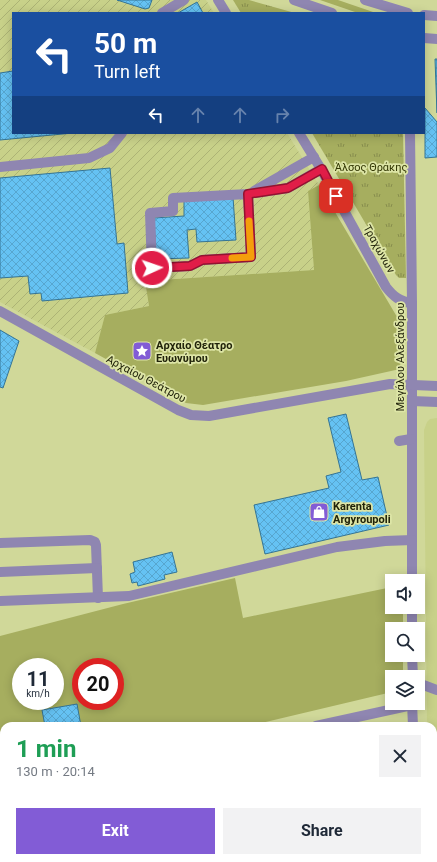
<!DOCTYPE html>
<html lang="en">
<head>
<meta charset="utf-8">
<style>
	:root { --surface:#fff; --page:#f2f2f3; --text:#1f2937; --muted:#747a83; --accent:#825cd6 }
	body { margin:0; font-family:Roboto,sans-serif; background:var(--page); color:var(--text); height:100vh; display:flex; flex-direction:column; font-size:15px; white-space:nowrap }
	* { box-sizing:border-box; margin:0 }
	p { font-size:13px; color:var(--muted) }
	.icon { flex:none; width:22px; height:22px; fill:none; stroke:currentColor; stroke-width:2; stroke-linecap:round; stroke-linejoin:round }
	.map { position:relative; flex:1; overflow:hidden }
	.details { position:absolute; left:0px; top:722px; width:437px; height:140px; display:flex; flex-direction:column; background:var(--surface); border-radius:12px 12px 0 0; box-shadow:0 2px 10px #0003 }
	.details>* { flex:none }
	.top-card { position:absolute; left:12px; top:12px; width:413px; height:122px; border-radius:0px; box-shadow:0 2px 10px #0003; background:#1a4fa0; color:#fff; overflow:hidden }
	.buttons { position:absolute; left:385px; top:574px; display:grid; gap:8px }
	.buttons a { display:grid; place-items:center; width:40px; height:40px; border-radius:0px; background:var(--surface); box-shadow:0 2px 10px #0003; font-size:20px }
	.speed { position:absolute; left:12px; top:658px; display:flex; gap:8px; font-size:20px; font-weight:700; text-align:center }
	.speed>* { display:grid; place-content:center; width:52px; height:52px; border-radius:50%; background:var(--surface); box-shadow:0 2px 10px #0003; line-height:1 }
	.speed small { font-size:10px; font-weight:400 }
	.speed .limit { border:6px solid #d22; background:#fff; color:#111 }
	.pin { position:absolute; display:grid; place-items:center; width:34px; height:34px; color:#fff; margin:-17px; border-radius:8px; box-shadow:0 2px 6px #0006 }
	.me { position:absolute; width:44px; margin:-22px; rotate:87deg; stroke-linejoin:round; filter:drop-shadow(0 0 3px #0008) }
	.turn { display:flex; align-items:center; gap:14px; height:84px; padding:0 16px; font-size:18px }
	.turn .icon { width:52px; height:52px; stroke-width:2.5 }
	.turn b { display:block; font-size:28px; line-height:34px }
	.lanes { display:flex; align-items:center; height:38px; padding:0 16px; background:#0003; justify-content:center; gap:20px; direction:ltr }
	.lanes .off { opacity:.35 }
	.round { display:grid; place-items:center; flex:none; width:42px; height:42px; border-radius:0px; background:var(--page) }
	.headline { display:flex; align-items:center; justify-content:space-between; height:68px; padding:0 16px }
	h1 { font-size:24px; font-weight:700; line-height:30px; color:#1e9e55 }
	.button { display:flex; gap:8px; margin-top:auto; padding:8px 16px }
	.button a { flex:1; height:46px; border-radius:0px; background:var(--accent); color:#fff; font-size:16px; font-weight:700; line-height:46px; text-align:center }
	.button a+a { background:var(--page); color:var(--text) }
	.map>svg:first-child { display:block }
</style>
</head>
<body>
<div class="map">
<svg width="437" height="862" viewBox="0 0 437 862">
	<defs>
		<pattern id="industrial-furrows" width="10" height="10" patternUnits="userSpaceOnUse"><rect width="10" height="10" fill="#c8d189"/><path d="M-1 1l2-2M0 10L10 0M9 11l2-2" fill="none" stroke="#acb375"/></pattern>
		<pattern id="park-tufts" width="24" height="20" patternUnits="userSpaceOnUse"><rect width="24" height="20" fill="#a6ae5f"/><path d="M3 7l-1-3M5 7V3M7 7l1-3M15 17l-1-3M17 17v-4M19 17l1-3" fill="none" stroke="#878d4d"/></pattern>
		<pattern id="building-cross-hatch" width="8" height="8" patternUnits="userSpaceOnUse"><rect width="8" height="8" fill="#65c2f3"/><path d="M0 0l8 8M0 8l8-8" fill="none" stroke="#57a6cf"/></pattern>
	</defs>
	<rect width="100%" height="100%" fill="#d0d899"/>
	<path fill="#c8d189" d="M437,418V862H428V858H433V726H427L424,430L427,422L430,419Z"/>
	<path fill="url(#industrial-furrows)" d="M0,0H206L214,13H13V133H287L319,185L308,191L314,270L145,281L149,306L105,315L95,353L0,302Z"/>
	<g fill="#a6ae5f" fill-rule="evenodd">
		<path d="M320,0H338L376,13H358Z"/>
		<path d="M319,185L403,327L400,369L346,381L203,405L186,403L95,353L105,315L149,306L145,281L314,270L308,191Z"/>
		<path d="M235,578L243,618L392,587V607H403V629H392V655H403V677H392V692L249,726H4V858H53V862H0V636L123,604ZM21,667H55V701H21ZM81,667H115V701H81Z"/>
		<path d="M101,858H243V862H112Z"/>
	</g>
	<g fill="url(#park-tufts)">
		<path d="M233,0H249L295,13H241Z"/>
		<path d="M312,133H403L406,278H399L396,275Z"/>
	</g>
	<g fill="url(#building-cross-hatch)" stroke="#347495">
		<path d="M117,0H152L149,8L145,9Z"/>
		<path d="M197,2L203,13H178Z"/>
		<path d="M435,59H437V113Z"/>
		<path d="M13,71V133H73L0,140V73Z"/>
		<path d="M425,108L437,122V157L425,158Z"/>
		<path d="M110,168L117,244L124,243L128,293L42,301L41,293L30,294L28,276L0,278V178Z"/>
		<path d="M233,197L236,240L197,242L196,229L187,230L189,258L156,259L154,218L184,216V201Z"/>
		<path d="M0,330L19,341L3,388L0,387Z"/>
		<path d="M346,414L362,480L378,477L389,525L265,554L254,505L329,488L326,476L341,472L328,418Z"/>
		<path d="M172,552L177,572L164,575L165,579L138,586L137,582L132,583L130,574L135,572L133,562Z"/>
		<path d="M77,704L81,726H45L42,710Z"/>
		<path d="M381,858H403V862H371V859Z"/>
	</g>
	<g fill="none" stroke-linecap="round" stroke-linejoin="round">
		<g stroke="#929866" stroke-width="2.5" stroke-dasharray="1 3" stroke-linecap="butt">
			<path d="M0,851L4,852"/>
			<path d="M22,858L35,862"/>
		</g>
		<g stroke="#8f86b1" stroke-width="10">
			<path d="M218,0L226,13"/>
			<path d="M294,0L332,13"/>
			<path d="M365,0L408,13"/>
			<path d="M162,13L184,0"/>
			<path d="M424,15L437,16"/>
			<path d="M424,38L437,39"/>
			<path d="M299,133L321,169L386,287C393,296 400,302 412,303"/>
			<path d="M410,133L412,303V581"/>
			<path d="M0,167L89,158L110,148L122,133"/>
			<path d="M254,191L314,157"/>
			<path d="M248,194L251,257L202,260L190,266L152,268L150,213L173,211V198L248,194L288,188L321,169"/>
			<path d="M0,311L178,410L191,415L209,416L390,384L437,386"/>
			<path d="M412,401L437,402"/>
			<path d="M399,441L411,439"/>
			<path d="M0,543L90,540L95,542L96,545L98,598"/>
			<path d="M0,572L97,568"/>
			<path d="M0,601L129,596L337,547L385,541L412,540"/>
			<path d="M412,607V629"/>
			<path d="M412,655L413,677"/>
			<path d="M418,683L437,690"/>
			<path d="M412,703L413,726"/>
			<path d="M316,726L412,705"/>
			<path d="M250,858V862"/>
			<path d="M414,858V862"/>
		</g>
	</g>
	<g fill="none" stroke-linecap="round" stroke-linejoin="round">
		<g stroke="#92132f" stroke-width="10">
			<path id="route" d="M152,268L190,266L202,260L251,257L248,194L288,188L322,169L336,196"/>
		</g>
		<use href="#route" stroke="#e11d48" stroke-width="7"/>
		<path stroke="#f59e0b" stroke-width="7" d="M232,258L251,257L249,221"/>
	</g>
	<defs>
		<g id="sight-square" transform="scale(1)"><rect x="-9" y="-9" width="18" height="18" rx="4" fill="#825cd6" stroke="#dde5a6"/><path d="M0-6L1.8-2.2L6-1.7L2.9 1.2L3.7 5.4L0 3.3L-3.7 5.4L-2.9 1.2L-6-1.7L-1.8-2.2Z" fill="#fff"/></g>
		<g id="shop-square" transform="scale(1)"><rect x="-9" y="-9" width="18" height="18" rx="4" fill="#825cd6" stroke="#dde5a6"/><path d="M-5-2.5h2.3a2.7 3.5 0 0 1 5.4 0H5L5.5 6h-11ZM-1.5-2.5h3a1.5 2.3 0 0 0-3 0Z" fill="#fff"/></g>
	</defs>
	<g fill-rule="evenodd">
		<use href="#sight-square" x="142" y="351"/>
		<use href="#shop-square" x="319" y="512"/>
	</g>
	<g text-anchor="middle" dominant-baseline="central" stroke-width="3.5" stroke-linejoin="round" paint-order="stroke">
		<g font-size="11" fill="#323603" stroke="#dde5a6">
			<text x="371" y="167">Άλσος Θράκης</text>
		</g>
		<g font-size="11" fill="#21230a" stroke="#dde5a6">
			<text transform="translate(379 249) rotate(61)">Τραχώνων</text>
			<text transform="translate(400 357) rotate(-90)">Μεγάλου Αλεξάνδρου</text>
			<text transform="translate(146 379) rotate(28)">Αρχαίου Θεάτρου</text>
		</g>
		<g font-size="11" font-weight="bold" fill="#21230a" stroke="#dde5a6" text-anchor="start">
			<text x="156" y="345">Αρχαίο Θέατρο<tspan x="156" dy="13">Ευωνύμου</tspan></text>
			<text x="333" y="506">Karenta<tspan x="333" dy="13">Argyroupoli</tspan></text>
		</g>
	</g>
</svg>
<div class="buttons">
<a><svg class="icon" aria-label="sound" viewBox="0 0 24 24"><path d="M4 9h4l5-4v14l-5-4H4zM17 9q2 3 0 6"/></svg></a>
<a><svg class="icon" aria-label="search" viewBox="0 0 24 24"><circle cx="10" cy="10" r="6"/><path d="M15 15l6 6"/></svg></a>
<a><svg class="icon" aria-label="layers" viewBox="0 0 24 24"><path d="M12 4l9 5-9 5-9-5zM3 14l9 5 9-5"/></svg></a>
</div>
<div class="speed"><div>11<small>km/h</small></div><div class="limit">20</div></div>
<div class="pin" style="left:336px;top:196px;background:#d93025"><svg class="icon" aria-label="arrive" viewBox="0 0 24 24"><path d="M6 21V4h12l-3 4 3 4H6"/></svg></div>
<svg class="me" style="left:152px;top:268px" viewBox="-20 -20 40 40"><circle r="17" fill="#e11d48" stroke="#fff" stroke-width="3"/><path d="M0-11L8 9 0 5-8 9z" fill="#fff"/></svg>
<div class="top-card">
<div class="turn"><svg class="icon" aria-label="left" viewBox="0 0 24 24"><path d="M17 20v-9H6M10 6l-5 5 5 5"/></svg><div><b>50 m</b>Turn left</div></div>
<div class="lanes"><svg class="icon" aria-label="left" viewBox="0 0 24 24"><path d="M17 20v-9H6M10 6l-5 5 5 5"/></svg><svg class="icon off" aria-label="ahead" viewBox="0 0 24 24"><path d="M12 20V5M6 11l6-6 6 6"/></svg><svg class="icon off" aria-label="ahead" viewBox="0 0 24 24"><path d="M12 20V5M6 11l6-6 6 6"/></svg><svg class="icon off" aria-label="right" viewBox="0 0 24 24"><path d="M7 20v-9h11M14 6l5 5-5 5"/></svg></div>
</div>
<section class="details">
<div class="headline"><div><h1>1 min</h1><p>130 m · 20:14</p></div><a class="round"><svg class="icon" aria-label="close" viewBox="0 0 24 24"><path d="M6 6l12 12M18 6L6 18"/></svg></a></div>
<div class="button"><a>Exit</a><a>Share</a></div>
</section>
</div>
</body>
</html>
